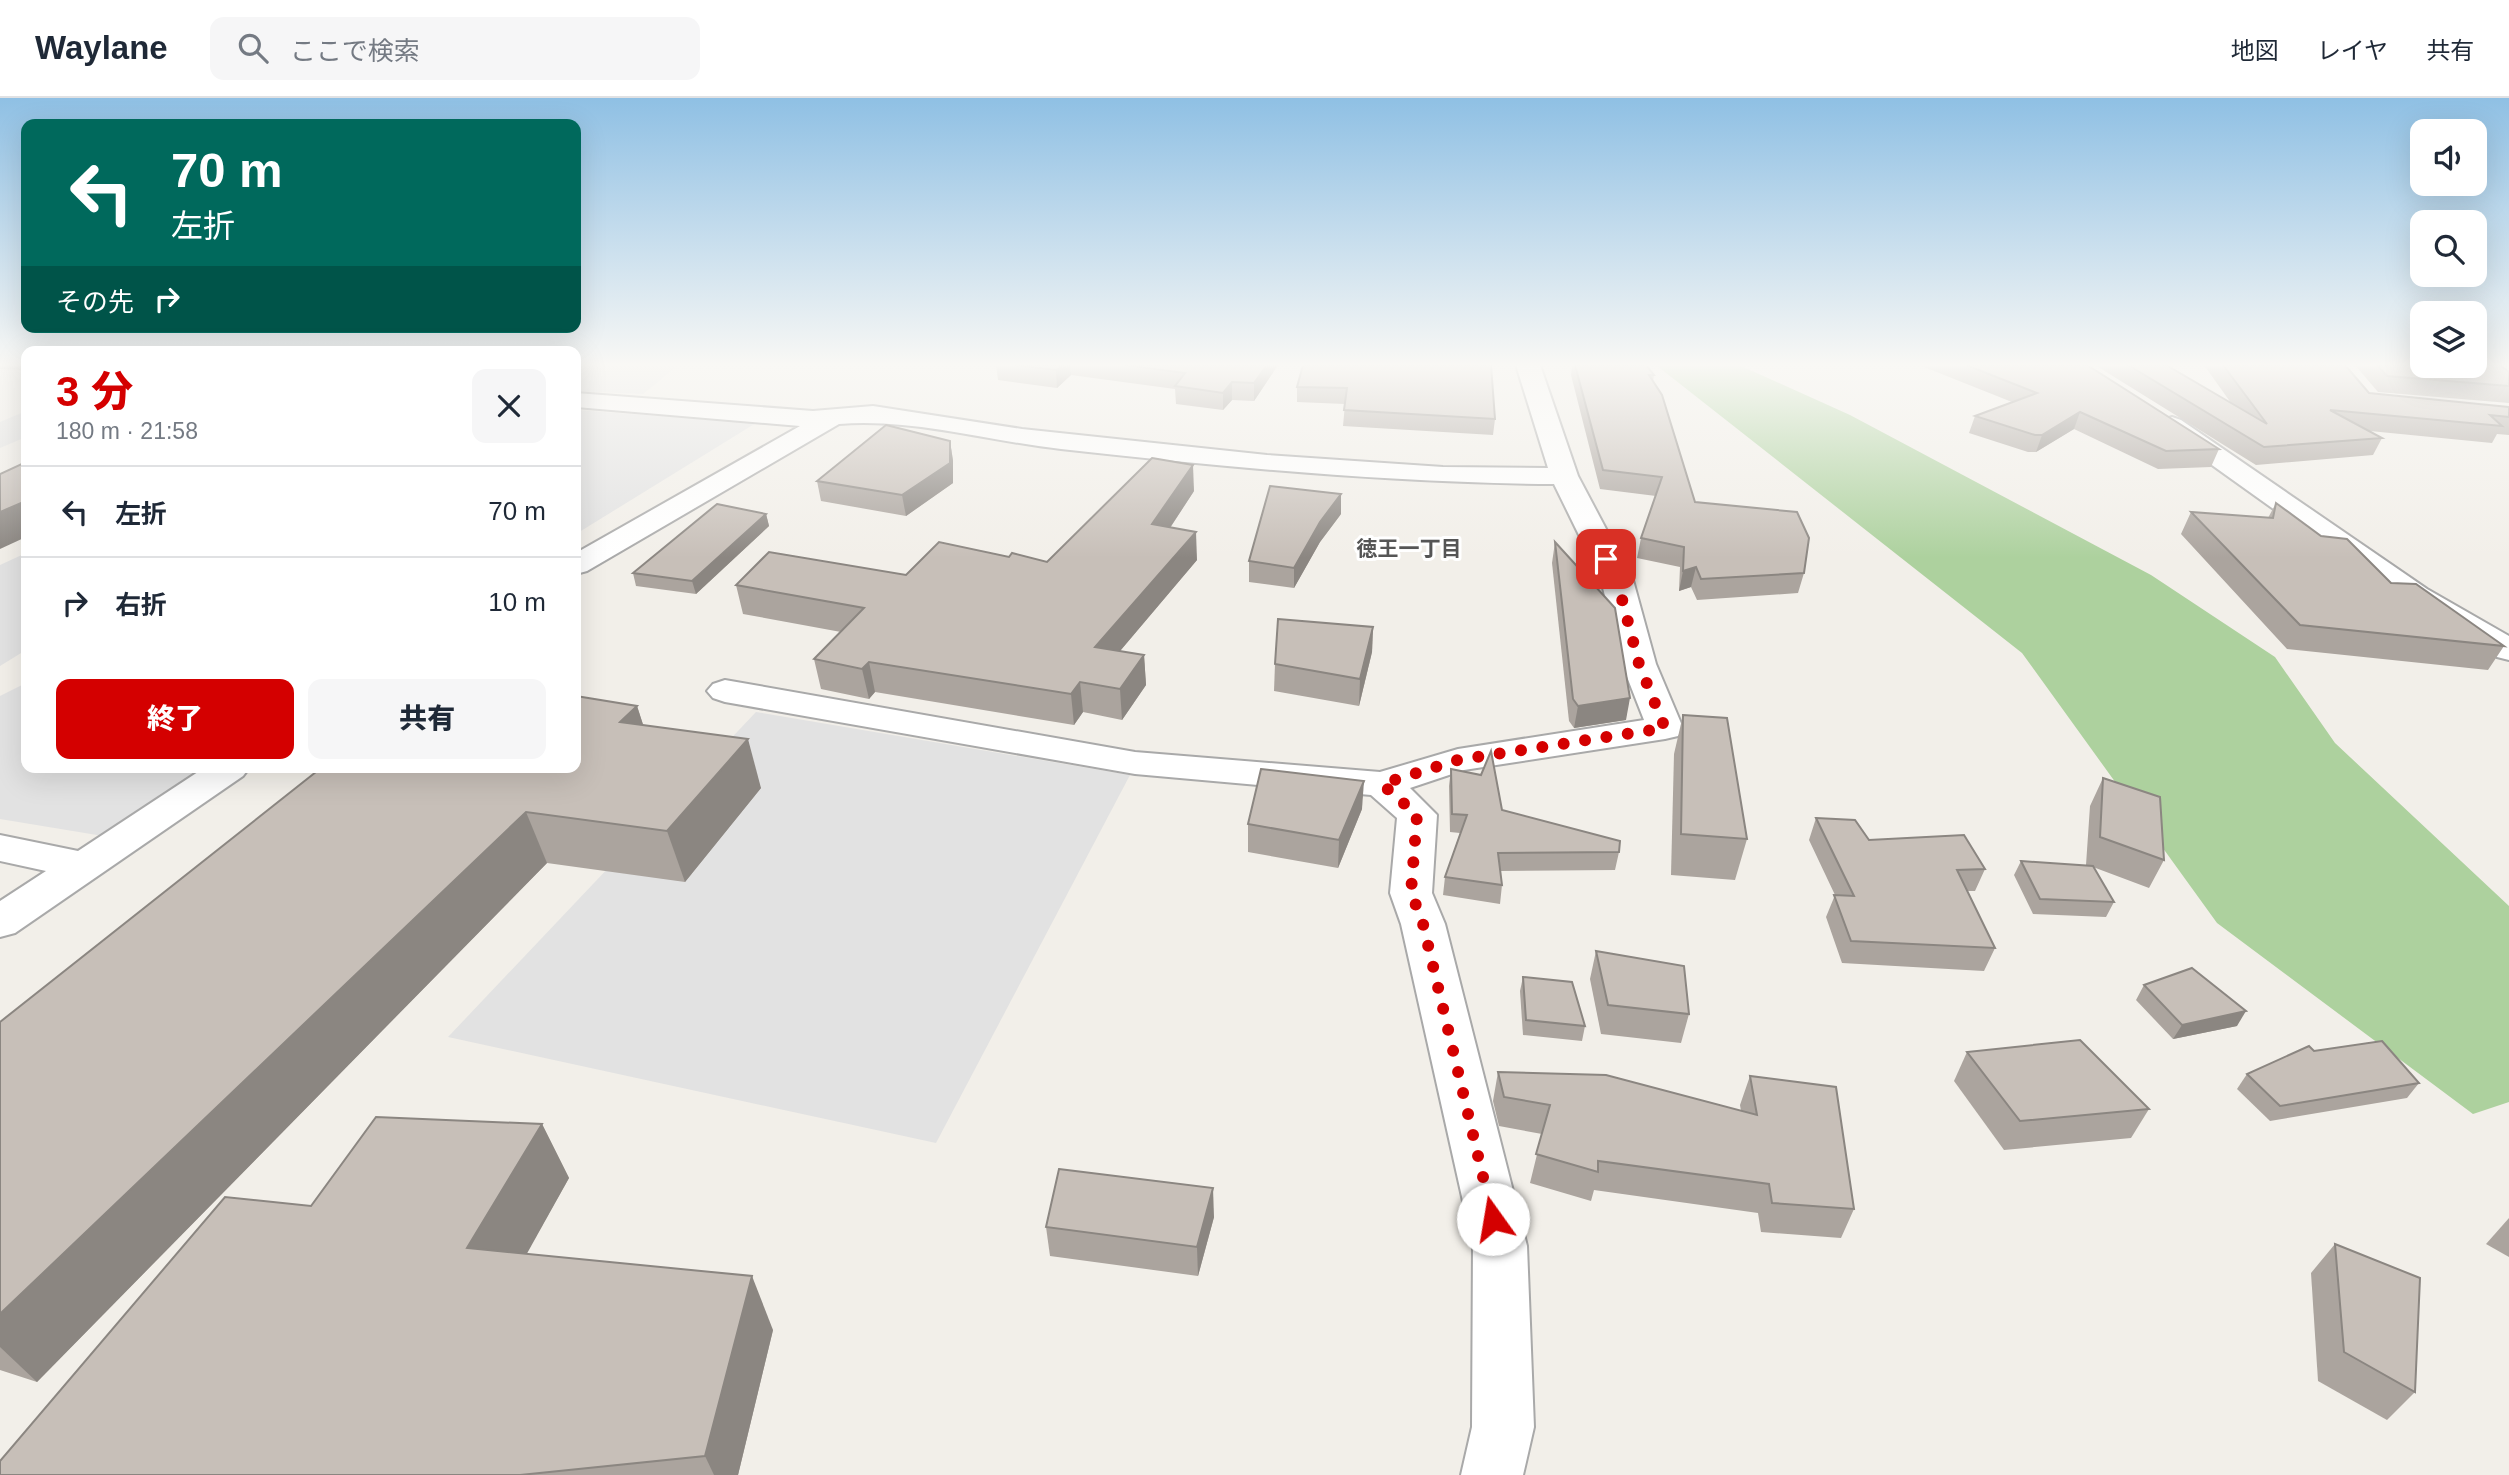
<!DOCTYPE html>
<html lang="ja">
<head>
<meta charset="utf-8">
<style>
	:root { --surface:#fff; --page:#f6f6f7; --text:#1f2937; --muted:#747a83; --line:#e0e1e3; --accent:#d40000 }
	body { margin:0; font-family:Helvetica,"Noto Sans JP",sans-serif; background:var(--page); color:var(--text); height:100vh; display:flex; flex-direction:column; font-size:26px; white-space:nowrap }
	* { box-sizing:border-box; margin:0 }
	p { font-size:23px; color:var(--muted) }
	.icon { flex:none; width:38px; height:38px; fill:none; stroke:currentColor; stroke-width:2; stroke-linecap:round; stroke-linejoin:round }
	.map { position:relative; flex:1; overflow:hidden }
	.drawer { position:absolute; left:21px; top:248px; width:560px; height:427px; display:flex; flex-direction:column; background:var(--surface); border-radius:14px; box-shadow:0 7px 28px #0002 }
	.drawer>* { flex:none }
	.banner { position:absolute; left:21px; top:21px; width:560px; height:214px; border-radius:14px; box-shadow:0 7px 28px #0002; background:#00695c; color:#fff; overflow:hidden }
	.controls { position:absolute; left:2410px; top:21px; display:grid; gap:14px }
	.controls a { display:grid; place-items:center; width:77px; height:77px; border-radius:14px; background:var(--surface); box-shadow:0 7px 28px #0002; font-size:35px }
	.pin { position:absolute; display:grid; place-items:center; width:60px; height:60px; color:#fff; margin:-30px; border-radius:14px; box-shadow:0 4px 10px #0006 }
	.me { position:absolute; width:77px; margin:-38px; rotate:347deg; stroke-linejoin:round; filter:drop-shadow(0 0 5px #0008) }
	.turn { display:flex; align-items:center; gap:24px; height:147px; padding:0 35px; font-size:32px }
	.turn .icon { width:91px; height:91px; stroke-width:2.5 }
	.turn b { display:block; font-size:49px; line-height:60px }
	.then { display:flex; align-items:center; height:66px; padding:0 35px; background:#0003; gap:14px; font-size:26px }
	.round { display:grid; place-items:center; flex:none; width:74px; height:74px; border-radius:14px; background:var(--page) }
	.head { display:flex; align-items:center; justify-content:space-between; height:119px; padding:0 35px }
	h1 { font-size:42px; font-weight:800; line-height:52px; color:var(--accent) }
	.cta { display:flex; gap:14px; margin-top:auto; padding:14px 35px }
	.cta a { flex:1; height:80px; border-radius:14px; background:var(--accent); color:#fff; font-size:28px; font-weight:800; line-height:80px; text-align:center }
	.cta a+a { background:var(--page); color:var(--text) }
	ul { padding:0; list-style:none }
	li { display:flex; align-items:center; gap:21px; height:91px; padding:0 35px; border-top:2px solid var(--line) }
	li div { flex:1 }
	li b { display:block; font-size:26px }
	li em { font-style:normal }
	header { display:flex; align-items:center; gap:42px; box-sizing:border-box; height:98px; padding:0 35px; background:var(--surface); border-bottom:2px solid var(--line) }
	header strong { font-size:33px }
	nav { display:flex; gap:38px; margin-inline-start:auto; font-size:24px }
	.search { width:490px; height:63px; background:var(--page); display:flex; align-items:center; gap:18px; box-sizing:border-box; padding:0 24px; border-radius:14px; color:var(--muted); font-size:26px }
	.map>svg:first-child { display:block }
</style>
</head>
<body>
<header>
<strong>Waylane</strong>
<div class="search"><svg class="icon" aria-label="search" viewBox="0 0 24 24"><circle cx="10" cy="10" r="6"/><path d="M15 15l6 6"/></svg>ここで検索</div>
<nav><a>地図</a><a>レイヤ</a><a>共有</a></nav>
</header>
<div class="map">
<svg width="2509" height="1377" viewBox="0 0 2509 1377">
	<rect width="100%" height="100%" fill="#f2efe9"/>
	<path fill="#add19e" d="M1656,267H1739L1850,317L2151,477L2275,559L2335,645L2509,808V1004L2473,1016L2217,825L2022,555Z"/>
	<g fill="#e2e2e2">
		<path d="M576,267H679L643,296L576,293Z"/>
		<path d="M576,312L756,325L576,436Z"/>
		<path d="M26,313V339L0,350V324Z"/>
		<path d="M26,455V552L0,568V467Z"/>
		<path d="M26,585V670H208L103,738L0,721V598Z"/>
		<path d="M756,614L1130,677L936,1045L448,939Z"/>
	</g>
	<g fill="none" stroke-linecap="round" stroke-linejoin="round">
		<g stroke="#a9a9a9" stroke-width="4">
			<g id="street">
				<path d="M1516,267H1540L1578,378L1633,482L1656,566L1683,630L1678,638L1665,641L1464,672L1410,690L1437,717L1432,795L1445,826L1527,1148L1534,1329L1523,1377H1461L1472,1329L1473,1148L1401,826L1390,795L1397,720L1371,697L1135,676L725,604L713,600L707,593L713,586L725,582L1135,654L1380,674L1458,651L1644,622L1622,566L1601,482L1554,386C1389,385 1225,369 1061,351C988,343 912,320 839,326L587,473L576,476V455L800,328L576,309V295L813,313L873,308L1022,331L1267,357L1443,369L1548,370Z"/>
				<path d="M2172,319L2181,322L2427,491L2509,538V562L2497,559L2405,505L2163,332L2159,327L2163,322Z"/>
				<path d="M204,670H249L243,678L15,835L0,839V803L46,773L0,763V737L78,753Z"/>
			</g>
		</g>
		<use href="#street" fill="#fff" fill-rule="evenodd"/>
	</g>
	<g fill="#aba49e">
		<path d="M0,267H26V272L0,271Z"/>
		<path d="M996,267H1278L1254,303L1232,302L1223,312L1176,306L1175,291L1071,277L1057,290L998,282Z"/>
		<path d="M1303,267L1495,321L1493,337L1343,328L1345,306L1297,304V289Z"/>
		<path d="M1572,267H1646L1654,277L1653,283L1695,404L1804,475L1798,495L1697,502L1691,489L1679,493L1680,469L1637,460L1641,440L1656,398L1600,391L1571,277Z"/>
		<path d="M1919,267H2087L2219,351L2211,369L2158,371L2074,331L2036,354H2028L1969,335L1975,318L2012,304Z"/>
		<path d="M2095,267H2166L2231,305L2204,267H2345L2369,295L2509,309V337L2497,336L2492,345L2370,333L2382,340L2373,357L2256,367Z"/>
		<path d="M2355,267L2474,268L2509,274V305L2378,294Z"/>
		<path d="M950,343L953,363V385L906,418L821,403L817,383Z"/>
		<path d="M1194,393L1170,430L1197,462L1120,553L1144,557L1146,587L1122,622L1083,614L1074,627L875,594L869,601L821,591L814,561L841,534L743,516L736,487L906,477L1009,459L1047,464Z"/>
		<path d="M2276,405L2321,438L2391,485L2504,548L2488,572L2287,551L2181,436L2191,414L2268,420Z"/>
		<path d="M766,416L769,428L696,496L636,488L633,475Z"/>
		<path d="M1341,416L1320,444L1294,490L1249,484V463Z"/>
		<path d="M1555,444L1626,622L1574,630L1569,623L1552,465Z"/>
		<path d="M1373,529L1372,554L1359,608L1274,593L1275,566Z"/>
		<path d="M637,608L643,627L761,690L685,784L547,765L37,1284L0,1272V924Z"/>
		<path d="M1683,617L1747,741L1735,782L1671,777L1674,656Z"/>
		<path d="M1451,671L1502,712L1619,754L1615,772L1500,773L1502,787L1500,806L1443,797L1445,779L1460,735L1450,734L1449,688Z"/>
		<path d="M2103,680L2164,762L2149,790L2093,769L2114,804L2106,819L2033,816L2014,777L2021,763L2089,768L2086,767L2090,708Z"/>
		<path d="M1362,711L1338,770L1248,754V726Z"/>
		<path d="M1816,720L1869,742L1985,771L1975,793H1967L1995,850L1984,873L1842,865L1826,819L1835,797L1809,742Z"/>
		<path d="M1596,853L1689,916L1681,945L1601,936L1590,881Z"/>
		<path d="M1523,879L1585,928L1582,943L1523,937L1520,893Z"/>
		<path d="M2144,887L2237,928L2173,941L2136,902Z"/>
		<path d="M2314,953L2419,985L2407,1000L2270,1023L2237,991L2247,976Z"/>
		<path d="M1967,954L2149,1011L2131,1040L2004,1052L1954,983Z"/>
		<path d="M1498,974L1741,1013L1740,1007L1750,978L1854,1111L1841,1140L1761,1134L1758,1115L1594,1092L1591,1103L1530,1085L1542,1036L1499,1028L1493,1003Z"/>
		<path d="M542,1026L569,1080L526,1156L773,1232L738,1377H0L311,1108Z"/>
		<path d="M1214,1119L1198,1178L1050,1158L1046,1129Z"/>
		<path d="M2509,1120V1159L2486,1146Z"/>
		<path d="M2335,1146L2415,1294L2387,1322L2318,1283L2311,1175Z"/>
	</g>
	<g fill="#8b8681">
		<path d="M1062,267H1070L1071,277L1057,290L1056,272Z"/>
		<path d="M1267,267H1278L1254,303V285Z"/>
		<path d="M1232,284V302L1223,312V295Z"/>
		<path d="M2080,314L2074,331L2036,354L2042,337Z"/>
		<path d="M950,343L953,363V385L906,418L902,397Z"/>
		<path d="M1193,367L1194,393L1154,454L1152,426Z"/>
		<path d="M1341,396V416L1320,444L1294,490V470L1320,424Z"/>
		<path d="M26,403V439L0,451V414Z"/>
		<path d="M766,416L769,428L696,496L692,483Z"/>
		<path d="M1196,434L1197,462L1098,579L1095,549Z"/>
		<path d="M1696,469L1691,489L1679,493L1683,473Z"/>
		<path d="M1373,529L1372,554L1359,608L1360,581Z"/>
		<path d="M1144,557L1146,587L1122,622L1120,591Z"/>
		<path d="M869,564L875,594L869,601L862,571Z"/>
		<path d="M1080,584L1083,614L1074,627L1071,596Z"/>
		<path d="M1630,600L1626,622L1574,630L1578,608Z"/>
		<path d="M637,608L653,657L620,624Z"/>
		<path d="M748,641L761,690L685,784L667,733Z"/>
		<path d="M1364,683L1362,711L1338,770L1339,742Z"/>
		<path d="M526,714L547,765L37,1284L0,1249V1216Z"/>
		<path d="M2246,913L2237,928L2173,941L2182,927Z"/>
		<path d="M542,1026L569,1080L500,1204L467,1150Z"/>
		<path d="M1213,1090L1214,1119L1198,1178L1197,1149Z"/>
		<path d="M752,1178L773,1232L738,1377H714L705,1358Z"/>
	</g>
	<g fill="#c7bfb8" stroke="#8b8681" stroke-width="2">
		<path d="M1015,267H1062L1056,272Z"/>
		<path d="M1125,267H1267L1254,285L1232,284L1223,295L1175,288L1185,275Z"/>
		<path d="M1303,267H1491L1495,321L1344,312L1347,290L1297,289Z"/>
		<path d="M1575,267H1646L1654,277H1649L1662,297L1695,404L1797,414L1809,440L1804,475L1701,481L1696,469L1683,473L1684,449L1641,440L1662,379L1603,372Z"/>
		<path d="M1966,267H2087L2219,351L2166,353L2080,314L2042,337H2035L1975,318L2037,295Z"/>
		<path d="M2128,267H2166L2267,326L2223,267H2345L2369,295L2509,309V319L2490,317L2502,328L2330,312L2382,340L2264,349Z"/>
		<path d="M2377,267H2500L2509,274V288L2387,278Z"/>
		<path d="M886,327L950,343V365L902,397L817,383Z"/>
		<path d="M1152,360L1193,367L1152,426L1196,434L1095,549L1144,557L1120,591L1080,584L1071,596L869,564L862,571L814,561L864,510L736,487L769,454L906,477L939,444L1009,459L1012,455L1047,464Z"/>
		<path d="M26,364V403L0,414V376Z"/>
		<path d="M1270,388L1341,396L1320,424L1294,470L1249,463Z"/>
		<path d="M2276,405L2321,438L2347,441L2391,485L2416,486L2504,548L2300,527L2191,414L2273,420Z"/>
		<path d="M717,406L766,416L692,483L633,475Z"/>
		<path d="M1555,444L1615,510L1630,600L1578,608L1573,601Z"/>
		<path d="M1278,521L1373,529L1360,581L1275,566Z"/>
		<path d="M576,598L637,608L620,624L748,641L667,733L526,714L0,1216V924L321,670H576Z"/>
		<path d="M1683,617L1727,620L1747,741L1681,736Z"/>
		<path d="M1491,653L1502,712L1620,743L1619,754L1498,755L1502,787L1445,779L1467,717L1452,716L1451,671L1481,677Z"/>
		<path d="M1261,671L1364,683L1339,742L1248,726Z"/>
		<path d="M2103,680L2160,699L2164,762L2100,739Z"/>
		<path d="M1816,720L1855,722L1869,742L1964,737L1985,771L1957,772L1995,850L1851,843L1834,797L1854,798Z"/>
		<path d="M2021,763L2093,768L2114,804L2040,801Z"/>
		<path d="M1596,853L1684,868L1689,916L1608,907Z"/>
		<path d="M2192,870L2246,913L2182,927L2144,887Z"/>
		<path d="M1523,879L1572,884L1585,928L1526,922Z"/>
		<path d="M2080,942L2149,1011L2020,1023L1967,954Z"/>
		<path d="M2382,943L2419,985L2280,1008L2247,976L2309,948L2314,953Z"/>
		<path d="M1498,974L1606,977L1757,1017L1750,978L1836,989L1854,1111L1772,1105L1769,1086L1598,1063V1074L1536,1056L1550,1007L1504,999Z"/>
		<path d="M376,1019L542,1026L467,1150L752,1178L705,1358L520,1377H0V1363L225,1099L311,1108Z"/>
		<path d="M1059,1071L1213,1090L1197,1149L1046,1129Z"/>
		<path d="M2335,1146L2420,1180L2415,1294L2344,1254Z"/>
	</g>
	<linearGradient id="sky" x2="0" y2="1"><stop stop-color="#8fc0e4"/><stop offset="0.58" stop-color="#f9f8f5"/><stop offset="1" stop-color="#f9f8f5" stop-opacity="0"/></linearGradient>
	<rect width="2509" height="460" fill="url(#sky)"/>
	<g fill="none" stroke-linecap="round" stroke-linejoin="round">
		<path stroke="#d40000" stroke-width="12" stroke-dasharray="0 21.6" d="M1493,1121L1423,826L1411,794L1417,717L1382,686L1458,662L1665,630L1639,566L1617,482L1606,461"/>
	</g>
	<g text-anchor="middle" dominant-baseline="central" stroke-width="6" stroke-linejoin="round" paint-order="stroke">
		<g font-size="21" font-weight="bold" fill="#555" stroke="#fff">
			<text x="1409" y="450">徳王一丁目</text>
		</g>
	</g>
</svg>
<div class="controls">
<a><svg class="icon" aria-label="sound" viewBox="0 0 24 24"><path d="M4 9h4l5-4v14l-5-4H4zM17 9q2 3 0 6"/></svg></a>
<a><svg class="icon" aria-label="search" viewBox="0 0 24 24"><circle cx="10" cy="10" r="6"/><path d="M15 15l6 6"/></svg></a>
<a><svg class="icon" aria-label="layers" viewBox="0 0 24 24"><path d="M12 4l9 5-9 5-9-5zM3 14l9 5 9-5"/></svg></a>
</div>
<div class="pin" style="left:1606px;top:461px;background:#d93025"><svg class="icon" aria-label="arrive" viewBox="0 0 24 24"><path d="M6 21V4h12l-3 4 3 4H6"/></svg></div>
<svg class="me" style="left:1493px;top:1121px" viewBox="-20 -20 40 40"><circle r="19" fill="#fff"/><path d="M0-13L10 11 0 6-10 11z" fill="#d40000"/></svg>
<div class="banner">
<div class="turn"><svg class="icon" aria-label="left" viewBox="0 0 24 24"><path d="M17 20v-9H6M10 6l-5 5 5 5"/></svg><div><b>70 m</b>左折</div></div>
<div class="then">その先<svg class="icon" aria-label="right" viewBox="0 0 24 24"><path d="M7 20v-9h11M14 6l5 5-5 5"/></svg></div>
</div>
<section class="drawer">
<div class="head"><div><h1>3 分</h1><p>180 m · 21:58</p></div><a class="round"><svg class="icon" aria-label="close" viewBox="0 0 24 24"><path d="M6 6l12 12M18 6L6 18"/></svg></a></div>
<ul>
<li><svg class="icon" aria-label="left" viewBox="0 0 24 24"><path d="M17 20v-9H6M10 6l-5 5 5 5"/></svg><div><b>左折</b></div><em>70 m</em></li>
<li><svg class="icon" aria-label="right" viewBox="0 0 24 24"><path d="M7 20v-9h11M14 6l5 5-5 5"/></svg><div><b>右折</b></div><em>10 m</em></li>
</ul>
<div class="cta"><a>終了</a><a>共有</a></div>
</section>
</div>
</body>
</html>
